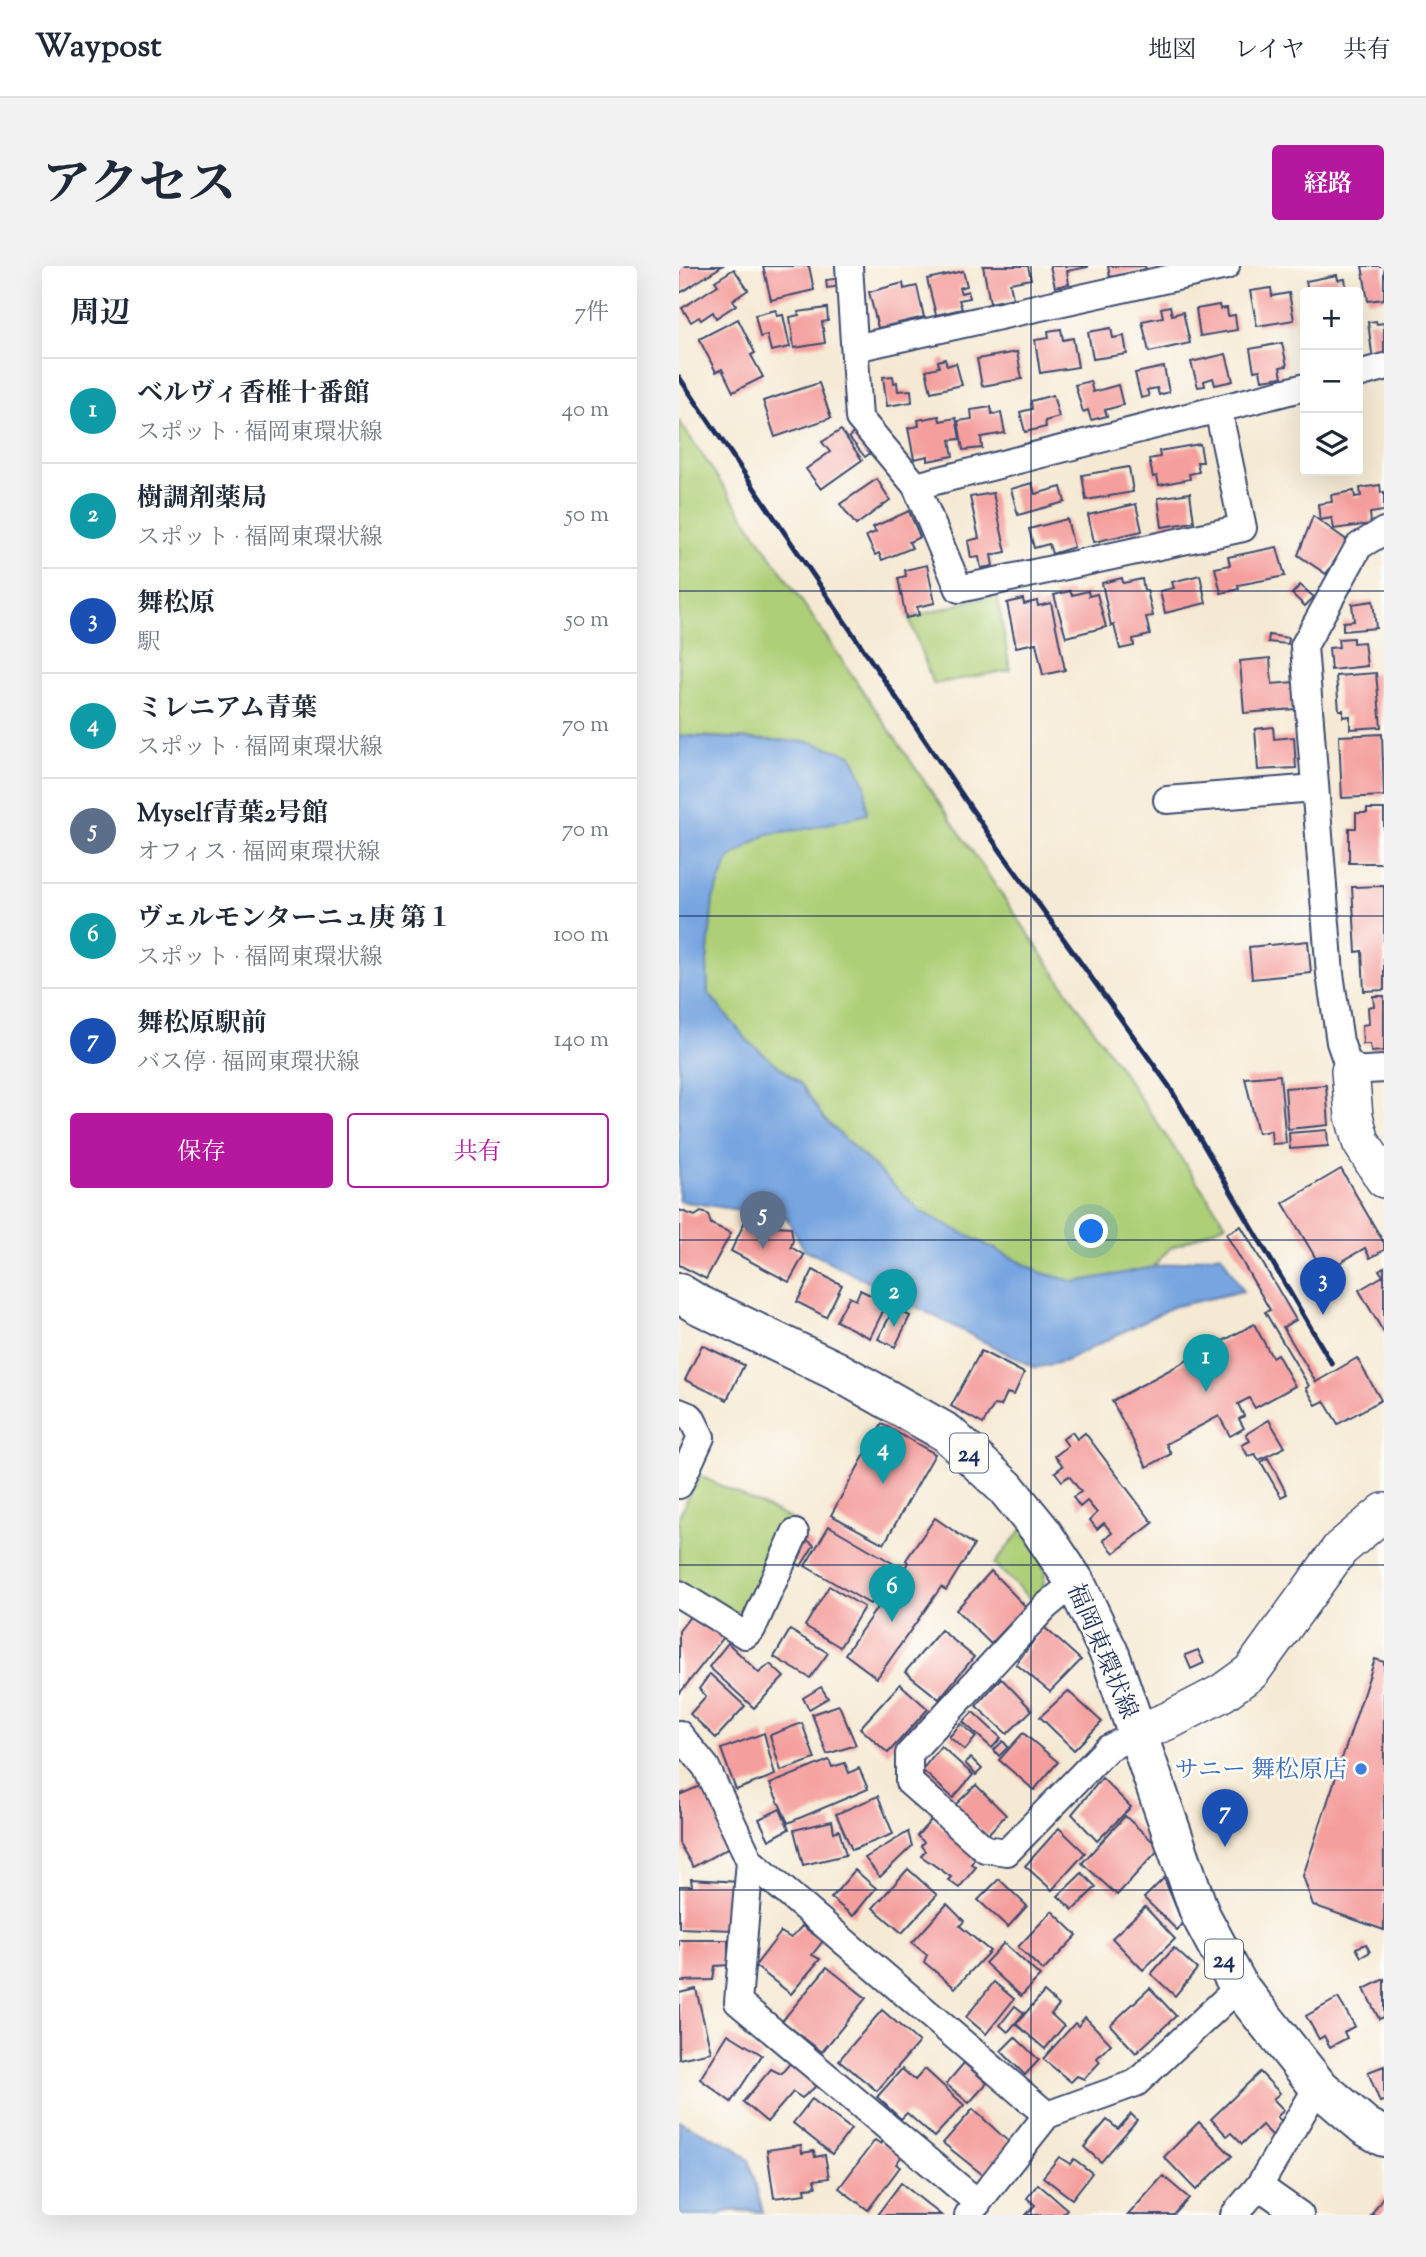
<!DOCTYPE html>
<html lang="ja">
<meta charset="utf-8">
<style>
body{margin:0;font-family:"Sorts Mill Goudy","Noto Serif JP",serif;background:#f2f2f3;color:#1f2937}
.controls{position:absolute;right:21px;top:21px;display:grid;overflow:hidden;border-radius:7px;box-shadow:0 7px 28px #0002}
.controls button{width:63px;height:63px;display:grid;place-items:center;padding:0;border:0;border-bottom:2px solid #e0e1e3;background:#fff;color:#1f2937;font:35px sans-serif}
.you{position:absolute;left:413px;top:966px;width:24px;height:24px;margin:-18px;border:5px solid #fff;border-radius:50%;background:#1a73e8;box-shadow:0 0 0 10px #1a73e833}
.badge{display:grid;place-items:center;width:46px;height:46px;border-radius:50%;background:#b5179e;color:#fff;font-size:23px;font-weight:700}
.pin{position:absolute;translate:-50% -58px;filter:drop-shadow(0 2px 4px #0008)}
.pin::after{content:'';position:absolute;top:37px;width:24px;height:21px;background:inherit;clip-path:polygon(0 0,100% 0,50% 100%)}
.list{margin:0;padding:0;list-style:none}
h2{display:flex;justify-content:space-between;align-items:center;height:91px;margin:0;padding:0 28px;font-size:30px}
h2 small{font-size:23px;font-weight:400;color:#747a83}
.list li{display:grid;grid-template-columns:46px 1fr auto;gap:21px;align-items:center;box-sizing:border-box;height:105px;padding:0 28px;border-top:2px solid #e0e1e3}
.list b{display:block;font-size:26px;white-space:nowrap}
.list p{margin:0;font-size:23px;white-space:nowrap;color:#747a83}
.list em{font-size:23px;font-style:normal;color:#747a83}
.actions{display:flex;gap:14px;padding:21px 28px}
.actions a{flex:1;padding:16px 0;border:2px solid #b5179e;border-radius:7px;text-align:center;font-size:24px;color:#b5179e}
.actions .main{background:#b5179e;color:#fff}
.icon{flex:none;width:38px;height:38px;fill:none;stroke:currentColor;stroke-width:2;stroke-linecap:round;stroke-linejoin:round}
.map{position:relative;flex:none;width:705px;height:1949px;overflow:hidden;border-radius:7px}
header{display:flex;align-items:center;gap:42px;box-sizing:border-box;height:98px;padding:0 35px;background:#fff;border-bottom:2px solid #e0e1e3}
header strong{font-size:33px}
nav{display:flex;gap:38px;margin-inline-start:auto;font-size:24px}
.intro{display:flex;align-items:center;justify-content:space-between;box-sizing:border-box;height:168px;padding:0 42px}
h1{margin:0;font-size:49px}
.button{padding:18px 32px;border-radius:7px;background:#b5179e;color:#fff;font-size:24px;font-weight:700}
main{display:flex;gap:42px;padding:0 42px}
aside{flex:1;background:#fff;border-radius:7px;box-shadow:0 7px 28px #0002}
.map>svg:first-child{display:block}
</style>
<header>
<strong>Waypost</strong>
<nav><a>地図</a><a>レイヤ</a><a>共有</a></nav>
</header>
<div class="intro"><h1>アクセス</h1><a class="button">経路</a></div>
<main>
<aside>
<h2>周辺<small>7件</small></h2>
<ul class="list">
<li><span class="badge" style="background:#0f9aa8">1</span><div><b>ベルヴィ香椎十番館</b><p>スポット · 福岡東環状線</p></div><em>40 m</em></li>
<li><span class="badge" style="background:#0f9aa8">2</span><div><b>樹調剤薬局</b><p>スポット · 福岡東環状線</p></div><em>50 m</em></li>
<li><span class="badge" style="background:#1a4fb4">3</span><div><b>舞松原</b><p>駅</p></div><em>50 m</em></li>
<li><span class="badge" style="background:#0f9aa8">4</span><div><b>ミレニアム青葉</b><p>スポット · 福岡東環状線</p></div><em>70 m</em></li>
<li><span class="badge" style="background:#5c6f8a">5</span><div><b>Myself青葉2号館</b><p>オフィス · 福岡東環状線</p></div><em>70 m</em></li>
<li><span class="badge" style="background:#0f9aa8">6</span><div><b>ヴェルモンターニュ庚 第１</b><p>スポット · 福岡東環状線</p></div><em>100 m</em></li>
<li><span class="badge" style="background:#1a4fb4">7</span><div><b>舞松原駅前</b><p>バス停 · 福岡東環状線</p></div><em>140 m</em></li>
</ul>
<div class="actions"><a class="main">保存</a><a>共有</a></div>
</aside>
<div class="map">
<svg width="705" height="1949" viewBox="0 0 705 1949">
<rect width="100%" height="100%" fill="#fdfcf7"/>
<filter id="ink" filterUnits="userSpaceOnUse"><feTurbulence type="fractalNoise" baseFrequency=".0143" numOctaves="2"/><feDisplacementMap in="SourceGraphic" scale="14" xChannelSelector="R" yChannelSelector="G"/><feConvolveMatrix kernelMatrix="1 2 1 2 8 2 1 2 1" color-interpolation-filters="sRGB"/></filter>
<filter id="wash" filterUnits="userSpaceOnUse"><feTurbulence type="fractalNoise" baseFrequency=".00686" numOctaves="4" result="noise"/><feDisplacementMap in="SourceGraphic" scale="28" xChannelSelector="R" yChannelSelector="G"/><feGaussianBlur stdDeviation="1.57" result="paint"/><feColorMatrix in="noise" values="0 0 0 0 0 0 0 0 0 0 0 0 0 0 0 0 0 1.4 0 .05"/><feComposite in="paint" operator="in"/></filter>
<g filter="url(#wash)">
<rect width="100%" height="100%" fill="#f5e9d3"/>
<g fill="#aecf77" stroke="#647f6a" stroke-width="2">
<path d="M0,155L547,958L491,982L473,1002L397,1016L363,1007L244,947L146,854L122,818L70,776L29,727L28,696L34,633L50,593L88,568L132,562L131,476L0,469Z"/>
<path d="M318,328L331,404L254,418L230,352Z"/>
<path d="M19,1209L118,1256L65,1361L0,1318V1250Z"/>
<path d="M344,1262C363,1296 374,1300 358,1339L315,1298Z"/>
</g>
<g fill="#77a5e0" stroke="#496a9f" stroke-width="2">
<path d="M0,470L132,476L173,489L186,518L188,548L132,562L88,568L50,593L34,633L28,696L29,727L70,776L122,818L146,854L244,947L363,1007L397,1016L542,988L564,1025L493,1041L387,1095L356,1102L125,983L107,951L0,935Z"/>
<path d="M0,1855L54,1880L70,1894L84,1946C69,1946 54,1941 40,1949H0Z"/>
</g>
<g id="blocks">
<g fill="#f49f9d">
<path d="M0,0H43L1,27Z"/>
<path d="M84,0H130L135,24L92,34Z"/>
<path d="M304,0H349L352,13L331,17L334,32L311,37Z"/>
<path d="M371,0H409V1L388,5L390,18L376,21Z"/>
<path d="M429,0H466L467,3L431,11Z"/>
<path d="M683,0H705V33L689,35Z"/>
<path d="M55,3L69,24L54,34L57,39L37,52L34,46L22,54L20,51L12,56L3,42L39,19L36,15Z"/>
<path d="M284,5L288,20L280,22L282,27L289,25L291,32L280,34L283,43L257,49L248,13Z"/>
<path d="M658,9L659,14L666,13L668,26H629L627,15Z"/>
<path d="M163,12L164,20L148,22L147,14Z"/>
<path d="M224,17L225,23L238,20L245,51L199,62L190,26Z"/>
<path d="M592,22L593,30L610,27L615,54L578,60L571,25Z"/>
<path d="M540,39L541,43L548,42L549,50L556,49L558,64L521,70L517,43Z"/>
<path d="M491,40L493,49L504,46L511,77L470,86L463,55L484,51L482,42Z"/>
<path d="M148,42L149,55L143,56L146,77L115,82L111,51L120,49L119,46Z"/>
<path d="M97,44L98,50L104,49L111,81L92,85L88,69L81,71L76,49Z"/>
<path d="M59,53L76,87L72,89L84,111L54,126L43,103L37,106L20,73Z"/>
<path d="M697,55L698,58L705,57V94L694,95L689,56Z"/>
<path d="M432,62L434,72L445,70L448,88L414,93L409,66Z"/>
<path d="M382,63L384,74L394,72L399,101L361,107L356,74L370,72L369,65Z"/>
<path d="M603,77L608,100L601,101L603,111L583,114L581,104L575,105L571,83Z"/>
<path d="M338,86L343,113L303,120L298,93Z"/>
<path d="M547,88L554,115L536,119L534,112L525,115L526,120L519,121L512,96Z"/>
<path d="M266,93L268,100L277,97L283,119L252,126L247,104L260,101L259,95Z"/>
<path d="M485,101L490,126L480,129L478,122L468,124L470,130L462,132L456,107Z"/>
<path d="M214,110L215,117L218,116L219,125L232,124L233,136L208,140L204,111Z"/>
<path d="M411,115L414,126L439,119L444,139L426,144L428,150L412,154L409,144L404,146L396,119Z"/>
<path d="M140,117L152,152L96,171L84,135Z"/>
<path d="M374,129L380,151L366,155L367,161L346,166L341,146L353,143L352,135Z"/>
<path d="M312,141L313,148L322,147L326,167L302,171L303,182L284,184L279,155L293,153L292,144Z"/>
<path d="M260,150L261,155L277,152L281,173L271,174L274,190L249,195V190L235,193L229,162L240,160L239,154Z"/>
<path d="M180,162L197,183L186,191L170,171Z"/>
<path d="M162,164L183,194L142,223L127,203L151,186L143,176Z"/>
<path d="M521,178L524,196H518L520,206L510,208L511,213L480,219L478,210L474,211L470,193L481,191L480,185Z"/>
<path d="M450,201L454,226L407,234L403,209Z"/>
<path d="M198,213L211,234L177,259L161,238Z"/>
<path d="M353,217L356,228L382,221L386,236L339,249L332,223Z"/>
<path d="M701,219L702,227L705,226V245L691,247L692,258L655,263L653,252L641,254L639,238L653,236L652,229L675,225L676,231L682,230L681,222Z"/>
<path d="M314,227L327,286L312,289L314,300L302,302L300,291L292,292L289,275L300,272L291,231Z"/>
<path d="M511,227L515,256L483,261L479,232Z"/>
<path d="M457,238L463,265L415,276L409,249Z"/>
<path d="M230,245L241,271L230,276L233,282L203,294L200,287L196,289L187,270L197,266L194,261Z"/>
<path d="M634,250L669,275L647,308L619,289Z"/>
<path d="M388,253L395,281L373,288L370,278L355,282L350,263Z"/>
<path d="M598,281L606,310L559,319L560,323L542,327L536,302L551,299L549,291Z"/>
<path d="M248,299L256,337L238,341L240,349L227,352L219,312L227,310L226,304Z"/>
<path d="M521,309L527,337L486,347L481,325L495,322L493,316Z"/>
<path d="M443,312L444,317L463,313L465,324H468L474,350L467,351L471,369L454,373L455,380L441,383L435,359L432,360L423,317Z"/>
<path d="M621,319L635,331L626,340L613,328Z"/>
<path d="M391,325L393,329L409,325L410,330L418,328L427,361L387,371L375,329Z"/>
<path d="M344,333L345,338L358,335L359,340L372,337L386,404L364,409L357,377L337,381L328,337Z"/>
<path d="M694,335L697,362L664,365V356L675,355L673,338Z"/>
<path d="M590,369L610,372L609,378L589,376Z"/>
<path d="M674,372V377L685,376L688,400L652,404L650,382L660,381L659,373Z"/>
<path d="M591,392L593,418L615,416L617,443L565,447L561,395Z"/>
<path d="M697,407L702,461L671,463V450L664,451V444H660L657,410Z"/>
<path d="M594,461L595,473L615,471L617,502L579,504L576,463Z"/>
<path d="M703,468L705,530L663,532L660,470Z"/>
<path d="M688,543H705V597H670V562H677V547H688Z"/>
<path d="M705,620V724L685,725L683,685L677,686L673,621Z"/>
<path d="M629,675L632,707L573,713L570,681Z"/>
<path d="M694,730H705V785L692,786L691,778H684L683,759L690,758L689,741L695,740Z"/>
<path d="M601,809L607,877L593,878L592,865L579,867L566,812Z"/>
<path d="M647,819L650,859L609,863L606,822Z"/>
<path d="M648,864L649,880L611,883L610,867Z"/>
<path d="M662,903L705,977V984L691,992L686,982L645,1006L604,937Z"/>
<path d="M0,944L16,950L22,946L29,948L32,958L52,967L27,1013L0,999Z"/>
<path d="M67,953L96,960L112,961L114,974L112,981L125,989L110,1016L52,985Z"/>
<path d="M562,960L617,1054L604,1061L637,1116L678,1092L702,1134L659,1158L645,1135L637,1139L627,1122L630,1120L586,1046L591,1044L547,968Z"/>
<path d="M705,1001V1067L680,1024L704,1010L700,1004Z"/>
<path d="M134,1004L163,1019L147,1051L118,1036Z"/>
<path d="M181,1024L208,1037L191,1072L157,1055L170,1031L177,1034Z"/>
<path d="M215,1042L231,1050L216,1081L199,1073Z"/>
<path d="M575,1058L593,1091L598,1088L616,1120L576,1142L570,1132L559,1138L565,1150L560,1153L565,1162L551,1170L540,1150L487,1178L492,1188L468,1201L433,1135Z"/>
<path d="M23,1079L65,1099L48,1134L6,1114Z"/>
<path d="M302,1085L345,1107L335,1129L328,1127L322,1140L315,1139L304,1158L272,1140Z"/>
<path d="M590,1154L606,1181L580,1194L576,1188L569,1190L563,1179L571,1175L567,1168Z"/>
<path d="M203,1158L256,1188L205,1278L152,1249Z"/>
<path d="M393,1166L398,1173L406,1167L474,1257L435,1287L424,1274L433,1267L425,1257L418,1263L411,1254L418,1247L408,1235L401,1241L394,1231L402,1226L390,1210L383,1215L376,1206L384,1200L376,1190L389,1180L384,1173Z"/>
<path d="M589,1192L608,1228L602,1231L582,1196Z"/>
<path d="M256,1252L295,1279L267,1324L262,1321L198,1412L166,1388L229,1297L227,1294Z"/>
<path d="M150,1260L215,1298L191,1338L126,1300Z"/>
<path d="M122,1270L135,1279L122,1300L109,1292Z"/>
<path d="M312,1305L347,1341L312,1378L277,1344Z"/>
<path d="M150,1320L185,1341L161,1381L126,1360Z"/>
<path d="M13,1348L45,1371L0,1428V1365Z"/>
<path d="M365,1361L402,1394L371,1426L337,1398Z"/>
<path d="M111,1364L149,1387L131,1412L95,1391Z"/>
<path d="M262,1364L295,1391L260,1433L226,1406Z"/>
<path d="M49,1377L80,1407L91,1398L105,1411L75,1442L30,1401Z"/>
<path d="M519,1384L525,1397L512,1403L506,1389Z"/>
<path d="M696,1393L705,1396V1664L634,1639L624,1610Z"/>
<path d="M31,1408L66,1440L37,1472L11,1448L27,1430L20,1423Z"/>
<path d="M322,1412L353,1444L328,1468L297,1440Z"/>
<path d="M221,1418L249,1443L209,1487L181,1462Z"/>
<path d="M142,1421L149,1432L130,1443L124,1432Z"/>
<path d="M389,1425L423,1456L395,1484L361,1451Z"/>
<path d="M160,1439L177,1479L148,1488L133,1448Z"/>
<path d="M294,1446L322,1472L313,1482L284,1456Z"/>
<path d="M123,1457L136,1493L102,1505L91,1469Z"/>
<path d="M282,1458L297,1471L286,1484L270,1471Z"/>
<path d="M85,1467L96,1509L57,1524L42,1483Z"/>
<path d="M344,1467L379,1496L355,1524L320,1494Z"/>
<path d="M324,1475L329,1481L320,1490L315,1484Z"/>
<path d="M262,1480L294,1509L274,1532L243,1504Z"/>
<path d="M292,1492L303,1503L297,1509L286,1497Z"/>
<path d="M150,1494L153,1501L166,1497L170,1507L180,1502L189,1523L109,1557L91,1518Z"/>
<path d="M423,1512L452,1541L418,1575L393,1548Z"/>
<path d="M297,1519L327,1549L308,1569L275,1540Z"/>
<path d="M21,1520L55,1579L14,1601L0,1577V1529Z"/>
<path d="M199,1530L214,1568L173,1584L157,1548Z"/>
<path d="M101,1543L110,1563L90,1574L80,1553Z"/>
<path d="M446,1550L481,1582L438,1629L403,1597Z"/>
<path d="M253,1553L297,1591L292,1598L297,1601L280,1622L269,1614L272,1611L242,1590L246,1585L242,1580L245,1576L238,1570Z"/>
<path d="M153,1555L155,1566L160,1564L167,1589L124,1599L115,1564Z"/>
<path d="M380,1562L406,1587L373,1624L346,1600Z"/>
<path d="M229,1566L233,1580L201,1611L186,1592Z"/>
<path d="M229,1603L258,1629L223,1667L194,1642Z"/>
<path d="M176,1604L197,1622L174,1650L152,1632Z"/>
<path d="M403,1607L417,1621L394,1644L379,1630Z"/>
<path d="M485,1612L504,1658L498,1664L465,1632Z"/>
<path d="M12,1613L60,1616L55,1664L0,1662V1620H13Z"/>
<path d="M320,1613L348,1640L329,1661L299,1634Z"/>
<path d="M268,1638L285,1655L281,1660L311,1685L276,1722L245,1696L248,1689L233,1677Z"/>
<path d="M466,1641L496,1673L464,1704L433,1672Z"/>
<path d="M373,1645L398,1669L364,1705L339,1681Z"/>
<path d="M123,1660L144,1675L133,1689L141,1693L112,1728L76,1700L102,1666L112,1672Z"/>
<path d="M0,1674H49V1699L36,1700L34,1714L0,1715Z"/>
<path d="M325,1677L361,1710L342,1730L306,1697Z"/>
<path d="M687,1678L691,1686L682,1691L677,1682Z"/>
<path d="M495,1682L518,1703L496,1730L472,1708Z"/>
<path d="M148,1701L187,1732L143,1786L103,1755Z"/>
<path d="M705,1713V1751L700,1753L685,1723Z"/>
<path d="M315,1716L335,1733L307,1768L287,1751Z"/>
<path d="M471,1722L497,1750L457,1787L431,1759Z"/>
<path d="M17,1723L32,1786L0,1793V1727Z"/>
<path d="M365,1726L380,1739L372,1748L385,1760L366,1783L337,1758Z"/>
<path d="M659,1732L676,1760L665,1766L668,1772L651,1781L645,1770L640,1773L627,1750Z"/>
<path d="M336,1740L345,1747L329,1766L321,1759Z"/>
<path d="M203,1744L240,1776L198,1825L160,1794Z"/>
<path d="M406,1751L432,1778L418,1792L421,1796L405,1813L398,1810L392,1816L364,1793L396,1757L399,1760Z"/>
<path d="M49,1768L83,1789L52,1836L21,1813Z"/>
<path d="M336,1771L360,1794L346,1809L322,1785Z"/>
<path d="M112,1796L141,1817L123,1832L114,1826L88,1856L64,1836L92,1803L102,1808Z"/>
<path d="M285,1797L308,1817L290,1837L267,1818Z"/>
<path d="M705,1800V1835L701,1836L689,1806Z"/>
<path d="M223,1803L236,1814L246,1803L285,1839L255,1871L228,1847L222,1853L198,1831Z"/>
<path d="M581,1806L601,1827L594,1833L605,1844L598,1851L607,1859L595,1871L583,1859L563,1878L552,1867L548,1870L532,1853Z"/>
<path d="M133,1833L172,1863L153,1888L114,1857Z"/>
<path d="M294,1843L332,1878L304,1909L264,1877Z"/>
<path d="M452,1848L458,1854L422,1896L405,1881L428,1854L439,1863Z"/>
<path d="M520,1856L553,1890L517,1924L485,1891Z"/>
<path d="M207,1872L226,1886L217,1898L221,1901L189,1944L160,1922L196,1874L202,1878Z"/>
<path d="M122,1879L123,1887L135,1885L136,1891L146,1889L150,1912L135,1914L137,1921L126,1922L127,1928L95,1932L88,1884Z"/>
<path d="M380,1891L391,1898L395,1893L413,1907L393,1933L364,1911Z"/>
<path d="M484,1910L510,1932L495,1949H449Z"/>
<path d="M222,1917L262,1949H198Z"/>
<path d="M359,1918L388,1943L383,1949H347L356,1939L348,1932Z"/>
<path d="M705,1929V1949H692Z"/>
</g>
</g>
</g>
<g filter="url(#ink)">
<use href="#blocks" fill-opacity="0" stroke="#3c4b70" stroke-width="2"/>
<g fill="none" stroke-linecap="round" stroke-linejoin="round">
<defs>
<g id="street">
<path d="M170,0L180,152L237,220L626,121"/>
<path d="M176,82L547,0"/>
<path d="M679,108L705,101"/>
<path d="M237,220L280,323L564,262L539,143"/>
<path d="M705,265L680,280L625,380L651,708L661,776L671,805L705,803"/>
<path d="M488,534L636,522"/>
<path d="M0,1146L12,1151L22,1171L0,1219"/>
<path d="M396,1316L366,1341L230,1488V1516L306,1583L328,1586L428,1483L459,1467"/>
<path d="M0,1328L66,1369L73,1363L116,1267"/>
<path d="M0,1468L27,1501L71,1595L368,1849"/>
<path d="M71,1595L59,1736L299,1937"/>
<path d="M580,1920L621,1949"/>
<path d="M289,1949L368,1849L457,1817L560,1721"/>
<path d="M555,1949L580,1920L639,1820"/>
</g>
<g id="secondary">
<path d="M671,805L675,850L682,876L705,913"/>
<path d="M459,1467L491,1454L543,1427L572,1406L661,1283L705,1246"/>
</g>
<path id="primary" d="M0,1027L18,1038L158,1105L268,1167L327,1222L362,1265L396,1316L431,1389L521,1648L560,1721L639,1820L686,1860L705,1871"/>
</defs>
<use href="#street" stroke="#3c4b70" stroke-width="30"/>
<use href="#secondary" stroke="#3c4b70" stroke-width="40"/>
<use href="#primary" stroke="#3c4b70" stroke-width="42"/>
<use href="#street" stroke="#fff" stroke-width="26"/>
<use href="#secondary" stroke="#fff" stroke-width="37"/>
<use href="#primary" stroke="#fff" stroke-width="38"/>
<path stroke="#1b2f5e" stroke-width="5" d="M0,111L313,573L490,820L653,1098"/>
</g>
</g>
<path fill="none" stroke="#1b2f5e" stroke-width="2" stroke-opacity="0.55" d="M352,0V1949M0,325H705M0,650H705M0,974H705M0,1299H705M0,1624H705"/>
<circle fill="#3f7fe0" stroke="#fdfcf7" stroke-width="2.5" cx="682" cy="1503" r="7"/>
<g text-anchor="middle" stroke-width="5" stroke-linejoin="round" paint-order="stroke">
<g fill="#fdfcf7" stroke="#5f6c8c" stroke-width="2">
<rect x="271" y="1167.5" width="38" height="39" rx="5"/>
<rect x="526" y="1673.5" width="38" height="39" rx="5"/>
</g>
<g font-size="23" font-weight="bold" fill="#1b2f5e">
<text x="290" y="1195">24</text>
<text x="545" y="1701">24</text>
</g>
<g font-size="24" fill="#1b2f5e" stroke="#fdfcf7">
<text transform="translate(424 1385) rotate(67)" y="8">福岡東環状線</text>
</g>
<g font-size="24" fill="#366cbe" stroke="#fdfcf7" text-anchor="end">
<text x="668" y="1511">サニー 舞松原店</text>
</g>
</g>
</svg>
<div class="controls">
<button>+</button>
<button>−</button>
<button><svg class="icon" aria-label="layers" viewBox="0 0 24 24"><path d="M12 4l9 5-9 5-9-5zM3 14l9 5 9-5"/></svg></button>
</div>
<div class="you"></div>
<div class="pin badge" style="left:527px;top:1126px;background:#0f9aa8">1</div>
<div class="pin badge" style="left:215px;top:1061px;background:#0f9aa8">2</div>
<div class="pin badge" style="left:644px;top:1049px;background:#1a4fb4">3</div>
<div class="pin badge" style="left:204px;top:1218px;background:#0f9aa8">4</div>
<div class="pin badge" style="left:84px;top:983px;background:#5c6f8a">5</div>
<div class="pin badge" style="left:213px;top:1356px;background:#0f9aa8">6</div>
<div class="pin badge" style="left:546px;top:1581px;background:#1a4fb4">7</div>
</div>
</main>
